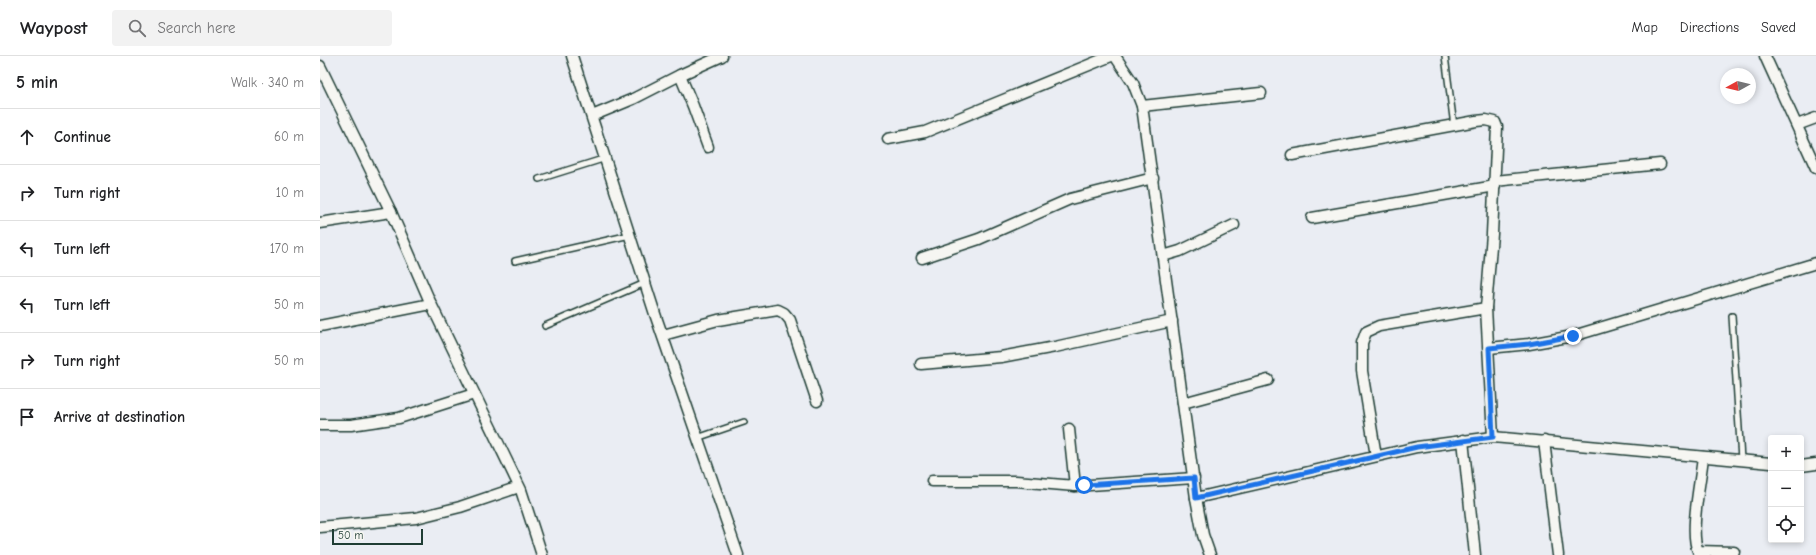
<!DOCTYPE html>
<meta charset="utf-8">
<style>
body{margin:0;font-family:"Comic Neue",sans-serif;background:#f2f2f2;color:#202124}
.controls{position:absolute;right:12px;bottom:12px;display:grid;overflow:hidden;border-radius:4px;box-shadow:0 2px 6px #0003}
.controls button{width:36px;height:36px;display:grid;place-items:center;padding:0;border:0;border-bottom:1px solid #e0e0e0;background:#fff;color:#202124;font:20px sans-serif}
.compass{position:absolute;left:1400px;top:12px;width:36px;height:36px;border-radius:50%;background:#fff;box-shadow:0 2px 6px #0003;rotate:262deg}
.scale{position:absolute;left:12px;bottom:10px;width:91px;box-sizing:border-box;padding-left:4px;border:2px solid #1f3d34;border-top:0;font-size:11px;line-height:14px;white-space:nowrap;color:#1f3d34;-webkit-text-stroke:3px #f6f6f2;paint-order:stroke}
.stop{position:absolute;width:12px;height:12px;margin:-9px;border:3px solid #1a73e8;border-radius:50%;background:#fff}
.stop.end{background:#1a73e8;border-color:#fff;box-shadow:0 1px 4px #0008}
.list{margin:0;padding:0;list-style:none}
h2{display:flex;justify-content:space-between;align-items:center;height:52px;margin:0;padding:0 16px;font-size:17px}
h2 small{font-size:13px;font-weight:400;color:#757577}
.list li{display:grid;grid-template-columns:26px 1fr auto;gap:12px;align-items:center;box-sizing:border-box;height:56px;padding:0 16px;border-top:1px solid #e0e0e0}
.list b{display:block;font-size:15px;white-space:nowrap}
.list em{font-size:13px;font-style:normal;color:#757577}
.icon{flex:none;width:22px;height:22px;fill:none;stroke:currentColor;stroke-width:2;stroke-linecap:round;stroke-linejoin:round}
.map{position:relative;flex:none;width:1496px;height:499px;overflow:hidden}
header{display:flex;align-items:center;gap:24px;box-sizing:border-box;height:56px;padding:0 20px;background:#fff;border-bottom:1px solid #e0e0e0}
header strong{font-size:19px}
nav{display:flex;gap:22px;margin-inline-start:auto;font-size:14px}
.search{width:280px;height:36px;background:#f2f2f2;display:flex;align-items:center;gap:10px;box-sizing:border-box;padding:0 14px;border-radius:4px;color:#757577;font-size:15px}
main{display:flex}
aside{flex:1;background:#fff}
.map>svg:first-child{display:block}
</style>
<header>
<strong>Waypost</strong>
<div class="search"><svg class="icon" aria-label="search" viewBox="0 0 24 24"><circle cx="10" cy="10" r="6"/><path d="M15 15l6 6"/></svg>Search here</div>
<nav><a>Map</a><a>Directions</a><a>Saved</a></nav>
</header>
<main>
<aside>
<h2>5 min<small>Walk · 340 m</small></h2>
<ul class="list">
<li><svg class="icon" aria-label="ahead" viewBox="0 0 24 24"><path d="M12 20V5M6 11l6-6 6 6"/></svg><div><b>Continue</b></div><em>60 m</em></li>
<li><svg class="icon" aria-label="right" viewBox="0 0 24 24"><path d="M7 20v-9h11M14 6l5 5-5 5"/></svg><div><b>Turn right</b></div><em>10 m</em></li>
<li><svg class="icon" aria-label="left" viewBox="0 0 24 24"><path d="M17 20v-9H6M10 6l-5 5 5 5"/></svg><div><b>Turn left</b></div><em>170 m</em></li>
<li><svg class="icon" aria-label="left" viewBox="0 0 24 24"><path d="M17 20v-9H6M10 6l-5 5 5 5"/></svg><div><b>Turn left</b></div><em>50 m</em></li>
<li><svg class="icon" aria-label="right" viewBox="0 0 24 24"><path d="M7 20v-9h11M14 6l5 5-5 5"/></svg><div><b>Turn right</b></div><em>50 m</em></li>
<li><svg class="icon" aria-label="arrive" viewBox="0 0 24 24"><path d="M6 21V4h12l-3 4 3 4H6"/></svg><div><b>Arrive at destination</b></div></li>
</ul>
</aside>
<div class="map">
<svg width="1496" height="499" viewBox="0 0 1496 499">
<rect width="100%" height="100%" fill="#eaedf3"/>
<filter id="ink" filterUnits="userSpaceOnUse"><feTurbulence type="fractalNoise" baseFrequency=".025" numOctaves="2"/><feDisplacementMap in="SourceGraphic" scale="8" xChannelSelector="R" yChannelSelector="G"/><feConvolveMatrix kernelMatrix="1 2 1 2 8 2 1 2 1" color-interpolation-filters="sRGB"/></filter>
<g filter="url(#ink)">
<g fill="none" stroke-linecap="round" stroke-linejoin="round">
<defs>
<g id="lane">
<path d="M1125,0L1134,70"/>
<path d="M219,123L286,102"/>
<path d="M195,205L310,179"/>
<path d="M1412,260L1421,404"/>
<path d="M225,270L325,227"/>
<path d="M377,382L424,366"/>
</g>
<g id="street">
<path d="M252,0L335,258L418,499"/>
<path d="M795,0L813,27L822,50L876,442L883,479L890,499"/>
<path d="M1445,0L1496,112"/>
<path d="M0,10L71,156L111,248L201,434L222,499"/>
<path d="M360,19L373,50L388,91"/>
<path d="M822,50L941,37"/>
<path d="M272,60L313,43L360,19L402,0"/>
<path d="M1477,69L1496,62"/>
<path d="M568,83L605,76L791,0"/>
<path d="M972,99L1156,65L1166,64L1175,66L1177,71L1172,178L1166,252L1173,381"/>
<path d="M1175,125L1340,108"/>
<path d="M992,162L1175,130"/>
<path d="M0,167L71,156"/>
<path d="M843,200L860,195L914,169"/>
<path d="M602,202L659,183L750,143L833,122"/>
<path d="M0,270L111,248"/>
<path d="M343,279L398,264L458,254L464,257L470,264L497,345"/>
<path d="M1169,292L1209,288L1253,280L1496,207"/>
<path d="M601,308L681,301L735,291L852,265"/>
<path d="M863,347L948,324"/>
<path d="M0,369H31L79,362L154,338"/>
<path d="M749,373L755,430"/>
<path d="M1143,384L1155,499"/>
<path d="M1224,385L1238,499"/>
<path d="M1056,400L1042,315V287L1046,276L1059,270L1166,252"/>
<path d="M1383,401C1381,423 1369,476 1378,495L1414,496"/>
<path d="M1481,410L1496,408"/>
<path d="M612,425H696L755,430L874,422"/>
<path d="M876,442L1097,391L1173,381L1451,407"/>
<path d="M0,471L96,462L140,451L199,431"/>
</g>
</defs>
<use href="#lane" stroke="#1f3d34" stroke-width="8"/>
<use href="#street" stroke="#1f3d34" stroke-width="13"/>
<use href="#lane" stroke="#f6f6f2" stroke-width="5"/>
<use href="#street" stroke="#f6f6f2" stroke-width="10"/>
</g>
</g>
<g fill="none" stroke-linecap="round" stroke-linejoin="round" filter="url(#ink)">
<path stroke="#1a73e8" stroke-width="5" d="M764,429L874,422L876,442L1097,391L1173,381L1169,292L1209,288L1253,280"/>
</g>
</svg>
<div class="controls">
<button>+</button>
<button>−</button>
<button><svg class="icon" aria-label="locate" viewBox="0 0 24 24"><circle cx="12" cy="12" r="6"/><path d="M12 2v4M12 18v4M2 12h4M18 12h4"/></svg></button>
</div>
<svg class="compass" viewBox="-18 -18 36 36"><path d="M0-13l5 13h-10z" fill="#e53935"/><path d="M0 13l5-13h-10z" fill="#757577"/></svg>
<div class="scale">50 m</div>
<div class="stop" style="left:764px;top:429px"></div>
<div class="stop end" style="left:1253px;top:280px"></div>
</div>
</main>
